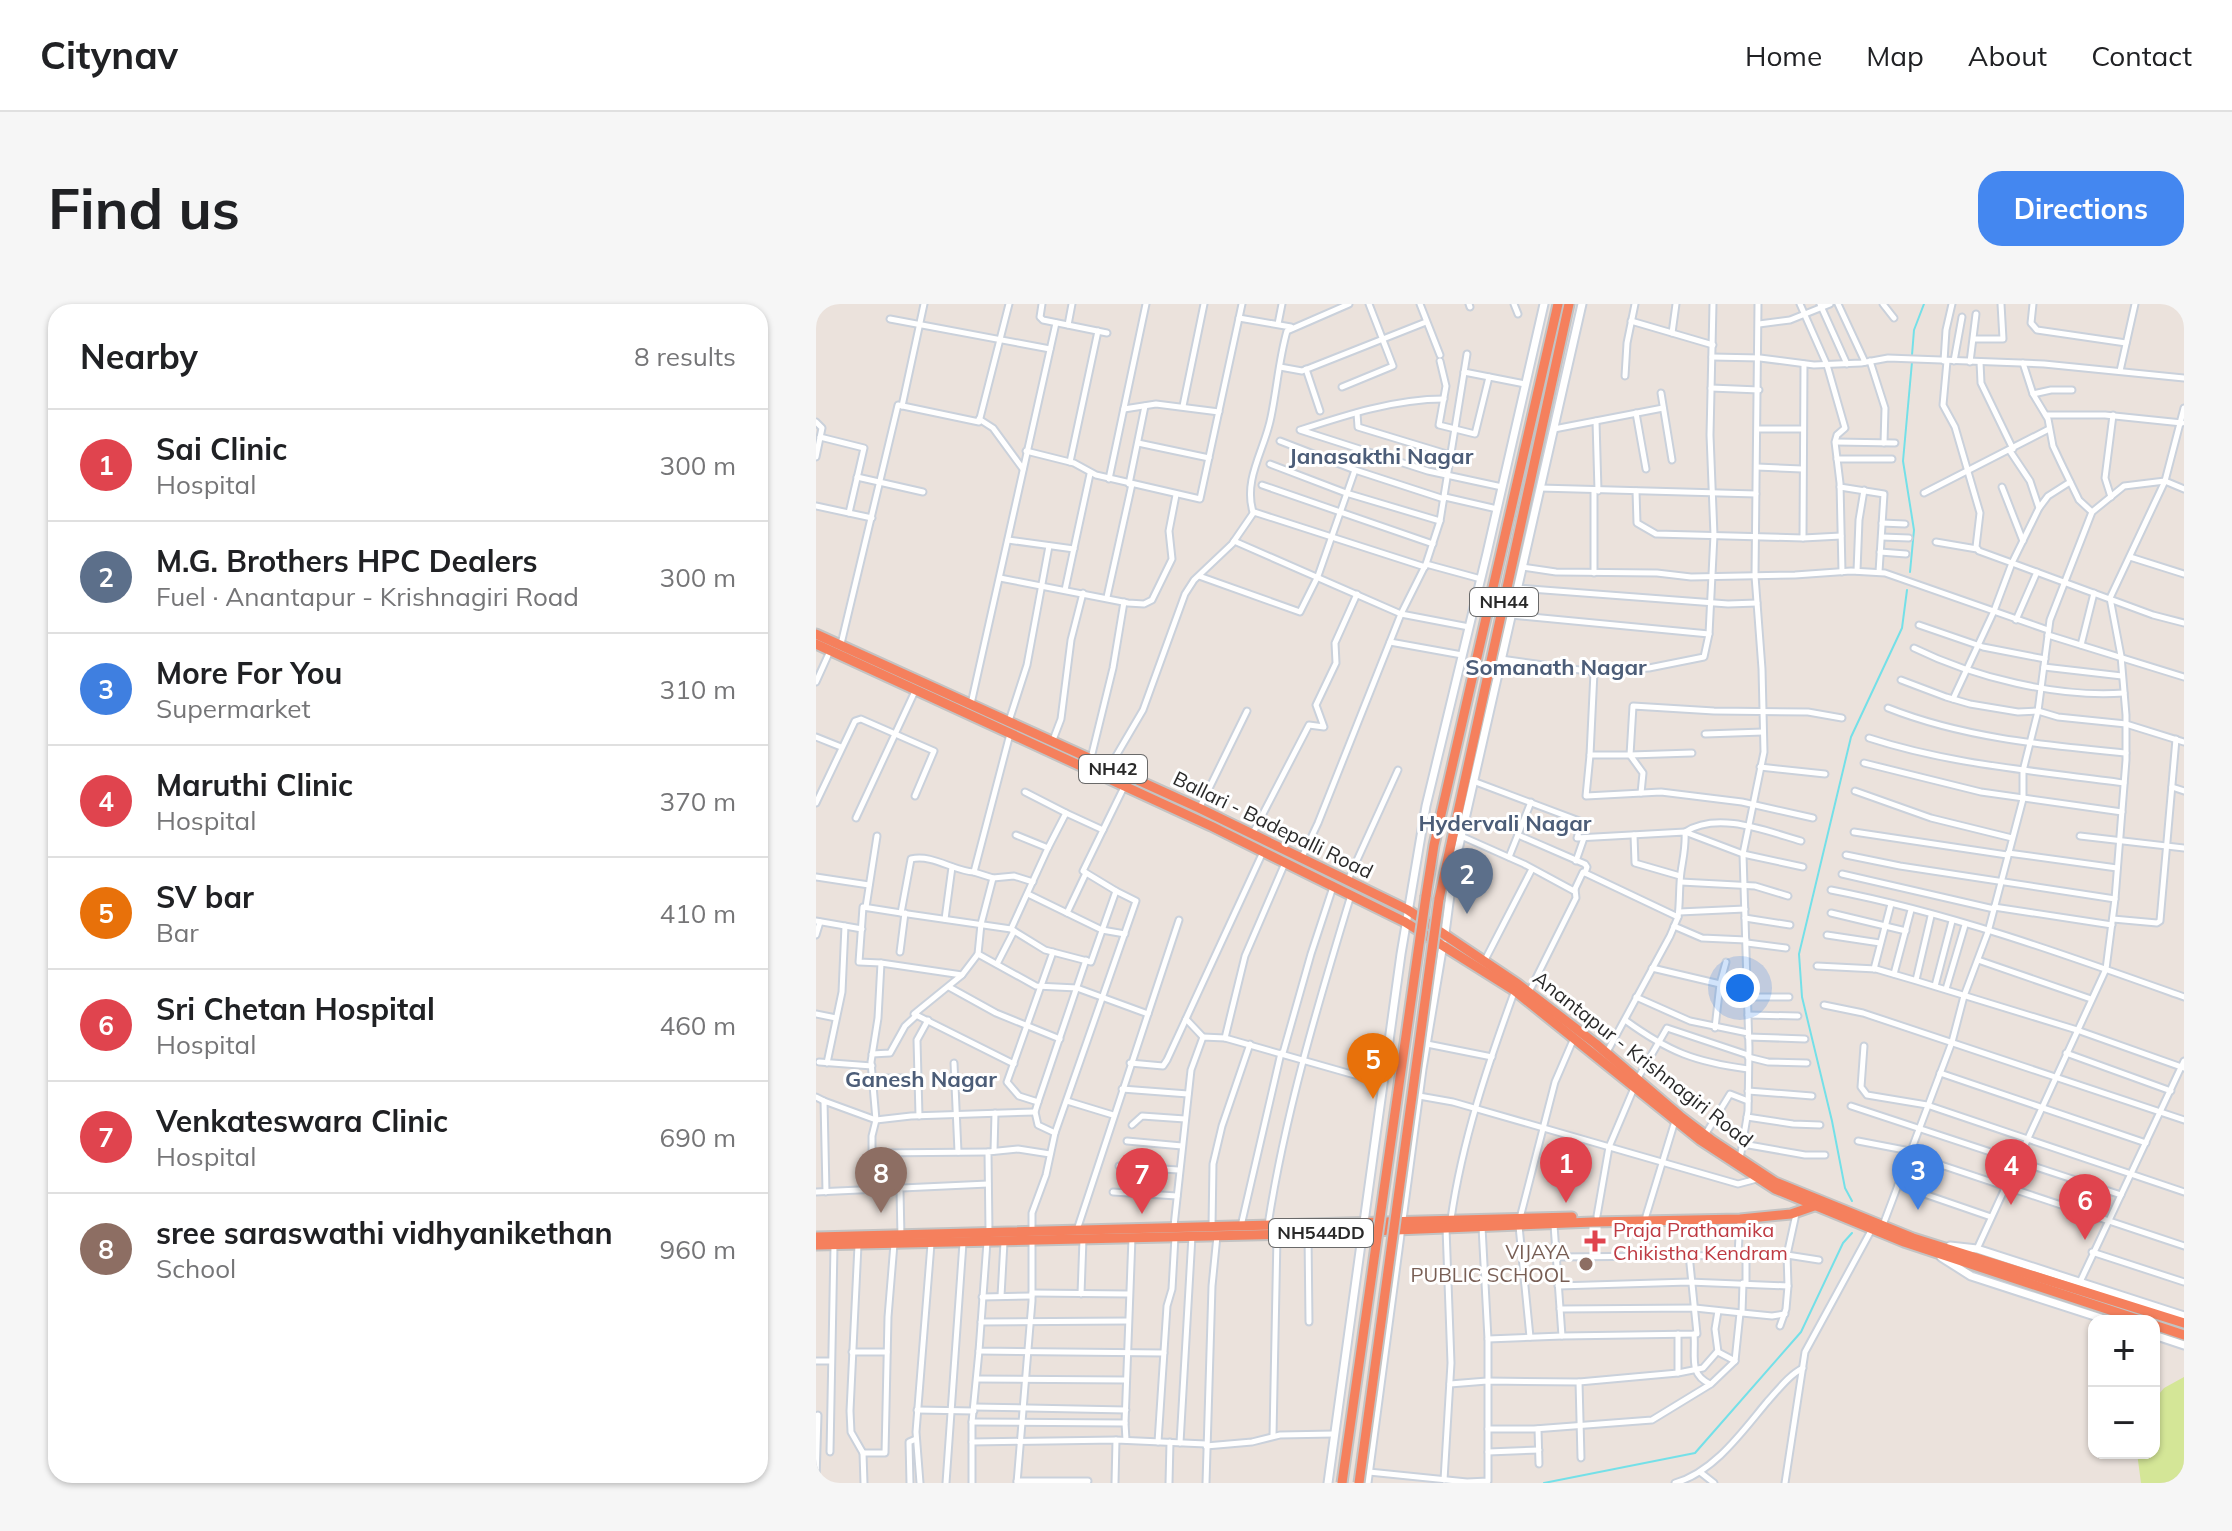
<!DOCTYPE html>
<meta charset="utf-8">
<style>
body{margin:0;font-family:Mulish,sans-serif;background:#f6f6f6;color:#202124}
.controls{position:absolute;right:24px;bottom:24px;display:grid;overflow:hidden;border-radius:16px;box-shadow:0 2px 6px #0004}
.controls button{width:72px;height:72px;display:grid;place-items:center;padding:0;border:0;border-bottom:2px solid #e0e0e0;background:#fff;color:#202124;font:40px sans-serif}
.you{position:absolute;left:924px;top:684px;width:28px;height:28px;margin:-20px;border:6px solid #fff;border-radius:50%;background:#1a73e8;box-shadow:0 0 0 12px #1a73e833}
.badge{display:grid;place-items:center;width:52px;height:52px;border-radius:50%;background:#4487f0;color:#fff;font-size:26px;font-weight:700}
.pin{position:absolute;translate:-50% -66px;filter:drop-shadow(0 2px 4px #0008)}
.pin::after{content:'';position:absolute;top:42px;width:28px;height:24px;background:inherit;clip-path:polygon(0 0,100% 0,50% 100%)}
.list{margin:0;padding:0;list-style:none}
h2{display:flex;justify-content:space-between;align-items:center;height:104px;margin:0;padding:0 32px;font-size:34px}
h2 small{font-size:26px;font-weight:400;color:#757577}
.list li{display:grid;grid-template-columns:52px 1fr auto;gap:24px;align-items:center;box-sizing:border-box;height:112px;padding:0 32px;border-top:2px solid #e0e0e0}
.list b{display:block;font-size:30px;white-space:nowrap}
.list p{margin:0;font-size:26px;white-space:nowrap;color:#757577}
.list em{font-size:26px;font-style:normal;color:#757577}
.map{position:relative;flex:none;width:1368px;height:1179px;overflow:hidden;border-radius:24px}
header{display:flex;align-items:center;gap:48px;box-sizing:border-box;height:112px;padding:0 40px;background:#fff;border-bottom:2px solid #e0e0e0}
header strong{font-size:38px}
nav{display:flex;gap:44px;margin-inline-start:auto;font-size:28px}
.intro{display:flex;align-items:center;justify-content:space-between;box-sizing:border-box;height:192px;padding:0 48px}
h1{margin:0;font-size:56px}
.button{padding:20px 36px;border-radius:24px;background:#4487f0;color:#fff;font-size:28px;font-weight:700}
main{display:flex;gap:48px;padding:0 48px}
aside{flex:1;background:#fff;border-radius:24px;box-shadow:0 2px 6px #0004}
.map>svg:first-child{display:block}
</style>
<header>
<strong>Citynav</strong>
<nav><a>Home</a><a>Map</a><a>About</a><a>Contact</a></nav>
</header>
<div class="intro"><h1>Find us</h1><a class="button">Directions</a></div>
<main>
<aside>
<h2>Nearby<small>8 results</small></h2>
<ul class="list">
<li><span class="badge" style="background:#e0444e">1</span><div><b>Sai Clinic</b><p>Hospital</p></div><em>300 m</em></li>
<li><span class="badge" style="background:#5c6f8a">2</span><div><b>M.G. Brothers HPC Dealers</b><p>Fuel · Anantapur - Krishnagiri Road</p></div><em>300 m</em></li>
<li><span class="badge" style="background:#3f7fe0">3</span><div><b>More For You</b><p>Supermarket</p></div><em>310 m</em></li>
<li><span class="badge" style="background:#e0444e">4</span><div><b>Maruthi Clinic</b><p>Hospital</p></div><em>370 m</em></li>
<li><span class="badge" style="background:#e8710a">5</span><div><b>SV bar</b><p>Bar</p></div><em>410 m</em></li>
<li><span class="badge" style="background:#e0444e">6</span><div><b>Sri Chetan Hospital</b><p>Hospital</p></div><em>460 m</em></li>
<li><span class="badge" style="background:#e0444e">7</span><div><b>Venkateswara Clinic</b><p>Hospital</p></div><em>690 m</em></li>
<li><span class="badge" style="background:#8d6e63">8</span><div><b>sree saraswathi vidhyanikethan</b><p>School</p></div><em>960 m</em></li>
</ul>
</aside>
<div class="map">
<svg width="1368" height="1179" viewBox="0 0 1368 1179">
<rect width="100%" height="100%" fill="#ebe2dc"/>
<path fill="#d4e697" d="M1368,1073V1179H1325L1321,1149H1338V1096L1348,1084Z"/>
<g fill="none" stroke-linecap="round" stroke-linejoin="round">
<g stroke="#74e0e8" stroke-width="2">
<path d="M1096,51L1098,26L1108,0"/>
<path d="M1094,268L1098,226L1087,157L1096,58"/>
<path d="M1036,897L1029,884L1016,817L986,693L983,650L1035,433L1086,324L1091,286"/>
<path d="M728,1179L879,1149L985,1028L1027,939L1036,929"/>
</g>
<defs>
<g id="street">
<path d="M226,0L224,13L227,16L291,29"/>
<path d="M604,0L624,51"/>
<path d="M653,0L654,3"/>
<path d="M698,0L702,10"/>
<path d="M984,0L1011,61L1029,124L1021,131L1019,138L1024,179L1026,268"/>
<path d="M1004,0L1031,60"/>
<path d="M1022,0L1049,58"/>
<path d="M1067,0L1078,14"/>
<path d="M1217,0L1215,19L1221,26L1310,39"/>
<path d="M423,14L475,23"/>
<path d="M74,15L234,45"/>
<path d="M815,17L897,41"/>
<path d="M462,20L466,0"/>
<path d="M943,20L974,16L1014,0"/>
<path d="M252,21L256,0"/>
<path d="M856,29L860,0"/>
<path d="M1158,35H1187L1185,0"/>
<path d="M896,53L944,54L998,61L1045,59L1072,54L1228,60L1368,74"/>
<path d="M624,57L630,82L623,121L659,130L673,73"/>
<path d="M1054,57L1069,104L1068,139"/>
<path d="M1128,57L1130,26L1136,0"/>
<path d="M1131,57L1127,101L1139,123L1164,209L1160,243L1163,247L1196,259L1178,307L1137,395"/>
<path d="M1138,57L1146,13"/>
<path d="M1154,58L1160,10"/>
<path d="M1164,58L1165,79L1197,145"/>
<path d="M1207,59L1217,90L1232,115L1237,142L1245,159L1263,196L1276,208"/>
<path d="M464,63L486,67L610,18"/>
<path d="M490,65L504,107"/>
<path d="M1304,67L1319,0"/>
<path d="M648,68L709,80"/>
<path d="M809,72L811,39L819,0"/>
<path d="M526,83L577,62L553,0"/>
<path d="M895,84L943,86"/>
<path d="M845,89L856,156"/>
<path d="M1217,90L1235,86H1256"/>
<path d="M628,95C579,95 530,111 484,126L612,167L686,183"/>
<path d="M86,102L108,0"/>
<path d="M367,102L388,0"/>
<path d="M308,105L340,100L403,108"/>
<path d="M541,109L542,123L634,151"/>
<path d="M820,109L830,165"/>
<path d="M1230,111H1289L1366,119"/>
<path d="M163,115L177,124L207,165"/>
<path d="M780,117L782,187"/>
<path d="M0,118L6,124L0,153"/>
<path d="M738,125L847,104"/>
<path d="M942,125H987"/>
<path d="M4,133L48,144L33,209"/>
<path d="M1020,138L1079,139"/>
<path d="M322,139L393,154"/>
<path d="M210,147L258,159L280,171L384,195L426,0"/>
<path d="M1194,147L1214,177L1223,204L1232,192L1254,178"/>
<path d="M1021,155H1076"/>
<path d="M254,158L282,27"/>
<path d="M454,160L530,189L624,217"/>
<path d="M941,163L986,165"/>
<path d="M539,166L628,195"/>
<path d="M41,173L107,188"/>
<path d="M293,175L330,0"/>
<path d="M313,180L329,102"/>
<path d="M446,181L617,240"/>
<path d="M1024,183L1068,190L1063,268"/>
<path d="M1186,183L1207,237"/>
<path d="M724,184L940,190"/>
<path d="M778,186V269"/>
<path d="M820,187L821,219L840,230L987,234L988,60"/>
<path d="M1108,189L1233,125"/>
<path d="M629,193L681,205"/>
<path d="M1295,193L1289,174L1297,111"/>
<path d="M0,202L56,214"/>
<path d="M1223,204L1196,259L1337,311L1368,319"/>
<path d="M437,208C427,175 449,145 455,113C461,84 463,55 471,27L533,0"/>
<path d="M1066,219L1089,220"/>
<path d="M1066,233L1093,234"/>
<path d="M987,234L1025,232"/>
<path d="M192,236L258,245"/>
<path d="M418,237L585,310L653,323"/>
<path d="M1120,238L1161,245"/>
<path d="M1064,248L1090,250"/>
<path d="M1314,253L1368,270"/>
<path d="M610,260L665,275"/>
<path d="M706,263L740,268L841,269L875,273L979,271L1035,267L1069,269L1232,326"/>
<path d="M1041,267L1043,216L1048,186"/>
<path d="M383,272L484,308L502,272L539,166L464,137"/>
<path d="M184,274L312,299L328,300L336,296L356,255L353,227L360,191"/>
<path d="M701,284L912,300L941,299"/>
<path d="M249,286L274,170"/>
<path d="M291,293L316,180"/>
<path d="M695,311L893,330L888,353L833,364L778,368"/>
<path d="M1200,316L1221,268"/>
<path d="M1103,321L1167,343L1229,355"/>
<path d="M893,330L898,231L894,131L897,0"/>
<path d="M1232,331L1368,373"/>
<path d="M574,338L646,351"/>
<path d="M25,340L82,101L163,118L193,0"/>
<path d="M1265,341L1278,289"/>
<path d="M1098,344C1157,373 1242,394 1308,389"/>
<path d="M685,355L778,368L774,451H814L817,402L898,407L992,408L1026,414"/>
<path d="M1228,363L1306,372"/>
<path d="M1085,376L1130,393L1154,400L1202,408L1222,407L1242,413L1310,420L1368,438"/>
<path d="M0,378L14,347"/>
<path d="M155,400L240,19"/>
<path d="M1072,404C1148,434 1228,441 1310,449"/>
<path d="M193,417L211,361L233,242"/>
<path d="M194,430L158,568L177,574L165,620L162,650L146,671L98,710L198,760"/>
<path d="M889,430L947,428"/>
<path d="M0,433L25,443"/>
<path d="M1053,434C1136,461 1222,467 1308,479"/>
<path d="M237,436L245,415L255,336L267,289"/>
<path d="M774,451L770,492L845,488L926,498L997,514"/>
<path d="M814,451L876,449"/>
<path d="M814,451L827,469L825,489"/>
<path d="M275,454L297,364L308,298"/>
<path d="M1048,459L1165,488L1306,508"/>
<path d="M944,463L1009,470"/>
<path d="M293,464L327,406L369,290L378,276L416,240L438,208L609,263"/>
<path d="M1356,483L1368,487"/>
<path d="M1039,487L1115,514L1196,534"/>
<path d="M209,488L250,509"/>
<path d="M0,499L39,417L45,415L118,447L99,492"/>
<path d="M384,503L431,407"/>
<path d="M40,514L100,385"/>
<path d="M1038,528L1191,551"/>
<path d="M437,529L493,421L508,423L500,401L520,359L519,339L541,290"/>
<path d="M200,531L232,544L250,509L287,526"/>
<path d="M702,531L769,560L771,563L769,569"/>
<path d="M818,531L819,559L864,572"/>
<path d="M645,532L708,560L758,587L767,568L862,613C864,598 863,583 865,568C867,554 870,543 869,528L761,534L766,518L657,477"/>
<path d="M1264,532L1368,544"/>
<path d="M985,537C950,527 902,507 869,528L927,550L987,563"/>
<path d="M1192,549L1301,564"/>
<path d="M1030,551L1084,562L1299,595"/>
<path d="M486,553L502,519L585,310L610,260L624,217L651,50"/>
<path d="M693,553L715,498"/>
<path d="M760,557L768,534"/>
<path d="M469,559L429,652L409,734L567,779"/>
<path d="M158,568C137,567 117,550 95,555L85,609L195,625L229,646L275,658L300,587L267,567L308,483"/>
<path d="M1026,570L1178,605"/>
<path d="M0,573L53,581"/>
<path d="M177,574L198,572L217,578"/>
<path d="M532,576L582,466"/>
<path d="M865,578L939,582L972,592"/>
<path d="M1015,586C1135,609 1253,652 1368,693"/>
<path d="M212,590L286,626L309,630"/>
<path d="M50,603L61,532"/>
<path d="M1178,603L1296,621"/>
<path d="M863,608L929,605"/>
<path d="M251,609L270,569"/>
<path d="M1015,609L1090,627"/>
<path d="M929,614L974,621"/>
<path d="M129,615L136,563"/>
<path d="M1297,615L1341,619L1344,617L1360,435"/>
<path d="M0,617L46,625"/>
<path d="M858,622L886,634L930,636"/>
<path d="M195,625L232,544"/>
<path d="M0,631L4,618"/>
<path d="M1011,631L1064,639"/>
<path d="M931,639L970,644"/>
<path d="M84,648L89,609"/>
<path d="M162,650L220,682L261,684L332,710L261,926"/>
<path d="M669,656L716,565"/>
<path d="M1162,656L1275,695"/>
<path d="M65,659L43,658L47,603L85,609"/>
<path d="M181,660L198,627"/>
<path d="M1001,662L1060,665L1101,677L1261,726L1368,764"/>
<path d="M836,664L904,680"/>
<path d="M1058,665L1075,600"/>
<path d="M1078,670L1095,606"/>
<path d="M1100,676L1115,612"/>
<path d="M1119,682L1136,617"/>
<path d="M133,683L180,709L244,735"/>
<path d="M1130,685L1149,621"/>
<path d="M712,690L760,594L759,585"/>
<path d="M820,693L874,717L932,729"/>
<path d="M932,693H973"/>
<path d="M1008,701L1047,709L1368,816"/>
<path d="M0,710L20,714"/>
<path d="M332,710L363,616"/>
<path d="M932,711L982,712"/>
<path d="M370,715L387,733"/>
<path d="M809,716C853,748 879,758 932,765"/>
<path d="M899,724L904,680L910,658"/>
<path d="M932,733L989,735"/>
<path d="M611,740L676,753"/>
<path d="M1048,742L1045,783L1051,791L1111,801L1368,888"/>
<path d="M791,748L854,632L862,613"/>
<path d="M467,749L495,650L517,583"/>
<path d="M1250,749L1355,787"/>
<path d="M56,750L74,749L89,722L101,711"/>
<path d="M932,753L952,758L991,759"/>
<path d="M3,758L56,762"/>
<path d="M11,759L26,688L29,622"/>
<path d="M138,759L142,848"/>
<path d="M314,759L347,762L351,756L447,548"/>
<path d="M1124,769L1330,839"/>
<path d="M57,774H102"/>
<path d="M822,774L851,724L932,751"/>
<path d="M306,785L372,790"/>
<path d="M932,787L996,792"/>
<path d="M603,792L637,798L922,880L941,875"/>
<path d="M0,793L8,797"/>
<path d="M251,797L297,811"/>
<path d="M222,798L270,656"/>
<path d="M1035,802L1305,891"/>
<path d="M103,812L101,736L112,716"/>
<path d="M931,813L977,820L1004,821"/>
<path d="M316,821L326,812L369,815"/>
<path d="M239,829L320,597L300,587"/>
<path d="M889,831L914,790L932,797"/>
<path d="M311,837L366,842"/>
<path d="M1042,837L1094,847"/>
<path d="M927,840L989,851H1009"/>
<path d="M178,847L179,809"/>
<path d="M56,849L172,848"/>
<path d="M1092,850L1368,942"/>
<path d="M924,855L932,807L933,744L927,550L948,448L946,365L939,272L942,0"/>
<path d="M303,862L362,866"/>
<path d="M1082,881L1175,913"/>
<path d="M84,886L85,933"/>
<path d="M56,887V832L60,816L55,758L62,714L65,659L146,671"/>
<path d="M0,888L172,880"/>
<path d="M10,888L8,797L60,816L95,812L219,808"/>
<path d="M297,888L361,892"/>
<path d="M781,912L793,843L818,784"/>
<path d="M830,912L859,817"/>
<path d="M704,914L739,778L758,734"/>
<path d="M635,915C646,837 672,760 699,686"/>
<path d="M452,921C469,810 502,700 535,591"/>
<path d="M738,921L746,1032L881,1030L873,950"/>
<path d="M1067,921L1136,738L1148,692L1172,628L1207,495V467L1222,407L1234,316L1276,208L1308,182L1349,177L1368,185"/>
<path d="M358,922L375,766L387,733L409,734"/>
<path d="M396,922L397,860L406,822L434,740"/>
<path d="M425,922L465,749"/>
<path d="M703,922L714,1033"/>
<path d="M216,927V909L230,871L239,829L222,821L219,808L222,798L203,792L191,778L237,648"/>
<path d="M173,928L172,848L202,845L234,850"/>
<path d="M492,930L493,1018"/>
<path d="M171,938L163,1047L348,1049"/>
<path d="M42,941L34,1107L35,1128L47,1149"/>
<path d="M1161,945L1290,665L1299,595L1310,456V411L1305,352L1294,294L1349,177L1368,104"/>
<path d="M1276,948L1368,978"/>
<path d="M922,950L924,916"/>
<path d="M740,953L971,951L980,910"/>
<path d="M1264,978L1368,757"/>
<path d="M930,979V951"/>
<path d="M742,982L873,978L972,982L971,951L1003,956"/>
<path d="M216,989L312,990"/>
<path d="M265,990L267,935"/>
<path d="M185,992L188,938"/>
<path d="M166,993L216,992"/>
<path d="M744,1005L879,1004L926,1009L927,979"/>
<path d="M926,1009L956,1012L969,1010"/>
<path d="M165,1018L312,1017"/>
<path d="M964,1022L970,1005L972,982"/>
<path d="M878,1030C880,1052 872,1070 894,1080"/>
<path d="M672,1035L746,1032"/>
<path d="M36,1048H71"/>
<path d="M0,1057H15"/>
<path d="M919,1057L924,1009"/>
<path d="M862,1069L887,1064L901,1048"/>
<path d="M161,1075L310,1076"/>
<path d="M763,1078L862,1069V1030"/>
<path d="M634,1080L671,1077L763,1078L765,1154"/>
<path d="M158,1103L310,1106"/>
<path d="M101,1106L158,1107"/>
<path d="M156,1118L309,1119L316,933"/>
<path d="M309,1119L310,1136"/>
<path d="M672,1125H718L836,1116L895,1080L919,1057L902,1048L899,1025L902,1007"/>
<path d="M722,1125L723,1160"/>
<path d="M457,1132L461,932"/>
<path d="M156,1138L300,1136L390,1140"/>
<path d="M342,1138L351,1002L356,985L359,933"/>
<path d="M364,1139L376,932"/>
<path d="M390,1142L436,1138L464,1131L518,1130"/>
<path d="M14,1148L18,942"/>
<path d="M672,1148L723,1146"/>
<path d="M553,1168L651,1178L672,1177V1035L666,923"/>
<path d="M884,1168L898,1179"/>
<path d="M0,1175L2,1111"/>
<path d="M628,1176L635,1059L630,924"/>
<path d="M201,1177H272"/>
<path d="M48,1179L47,1149H69L72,1013L78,940"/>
<path d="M94,1179L93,1138L100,1135"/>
<path d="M104,1179L100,1128L115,940"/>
<path d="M130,1179L147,939"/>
<path d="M156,1179V1118L163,1047"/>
<path d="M201,1179L216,997V937"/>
<path d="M299,1179L300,1136"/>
<path d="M353,1179L354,1138"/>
<path d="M390,1179L396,982L401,932"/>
<path d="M859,1179C898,1168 926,1128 951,1098C962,1086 973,1071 987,1064"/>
<path d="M969,1179L989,1048L1056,925"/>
</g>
<g id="secondary">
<path d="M629,629L637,568L766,0"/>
<path d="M1134,942L1161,945L1368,1012"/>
<path d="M1125,953L1155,972L1294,1017"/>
<path d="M1338,1031L1368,1041"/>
<path d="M512,1179L585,650L610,502L671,249L728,0"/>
<path d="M551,1179L606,765L627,640"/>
</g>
<g id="highway">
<path d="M0,330L383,504L592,606L702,680L780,740L864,812L897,837L959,878L1097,934L1368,1019"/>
<path d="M0,340L395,522L589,618L699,687L884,836L959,885L1088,938L1327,1017"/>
<path d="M610,592L618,541L742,0"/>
<path d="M623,595L753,0"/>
<path d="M0,933L756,913"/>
<path d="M0,941L481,930L777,918L924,915L975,910L1001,901"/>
<path d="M1338,1021L1368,1031"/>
</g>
</defs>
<use href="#street" stroke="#cad1db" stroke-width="9"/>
<use href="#secondary" stroke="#cad1db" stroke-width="11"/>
<use href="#highway" stroke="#c3c3c3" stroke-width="13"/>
<use href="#street" stroke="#fff" stroke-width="5"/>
<use href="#secondary" stroke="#fff" stroke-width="7"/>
<use href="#highway" stroke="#f5805d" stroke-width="9"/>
<defs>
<g id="highway-bridge">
<path d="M526,1179L610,592"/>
<path d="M543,1179L623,595"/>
</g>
</defs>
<use href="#highway-bridge" stroke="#c3c3c3" stroke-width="13" stroke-linecap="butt"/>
<use href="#highway-bridge" stroke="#f5805d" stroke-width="9"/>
</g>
<path fill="#e0444e" stroke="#fff" stroke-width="3" d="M775 925h8v8h8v8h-8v8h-8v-8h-8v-8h8z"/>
<circle fill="#8d6e63" stroke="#fff" stroke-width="3" cx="770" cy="960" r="8"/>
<g text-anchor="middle" stroke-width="6" stroke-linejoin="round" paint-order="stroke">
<g fill="#fff" stroke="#696969" stroke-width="2">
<rect x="654" y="284" width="68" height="28" rx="6"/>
<rect x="263" y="451" width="68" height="28" rx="6"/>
<rect x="453" y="915" width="104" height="28" rx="6"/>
</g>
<g font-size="18" font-weight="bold" fill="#292929">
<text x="688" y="304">NH44</text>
<text x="297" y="471">NH42</text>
<text x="505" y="935">NH544DD</text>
</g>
<g font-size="20" fill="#292929" stroke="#fff">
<text transform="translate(457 521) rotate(26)" y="7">Ballari - Badepalli Road</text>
<text transform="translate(827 755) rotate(38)" y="7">Anantapur - Krishnagiri Road</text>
</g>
<g font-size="20" fill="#be3a42" stroke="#fff" text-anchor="start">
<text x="797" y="933">Praja Prathamika<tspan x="797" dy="23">Chikistha Kendram</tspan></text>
</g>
<g font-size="20" fill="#785e54" stroke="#fff" text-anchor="end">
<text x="754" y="955">VIJAYA<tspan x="754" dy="23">PUBLIC SCHOOL</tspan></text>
</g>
<g font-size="22" font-weight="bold" fill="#4c5d78" stroke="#fff">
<text x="565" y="160">Janasakthi Nagar</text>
<text x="740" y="371">Somanath Nagar</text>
<text x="689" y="527">Hydervali Nagar</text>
<text x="105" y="783">Ganesh Nagar</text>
</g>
</g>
</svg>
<div class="controls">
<button>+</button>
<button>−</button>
</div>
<div class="you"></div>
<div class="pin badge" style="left:750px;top:899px;background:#e0444e">1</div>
<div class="pin badge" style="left:651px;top:610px;background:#5c6f8a">2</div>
<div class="pin badge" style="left:1102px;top:906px;background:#3f7fe0">3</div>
<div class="pin badge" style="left:1195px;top:901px;background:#e0444e">4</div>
<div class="pin badge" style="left:557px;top:795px;background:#e8710a">5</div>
<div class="pin badge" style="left:1269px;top:936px;background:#e0444e">6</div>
<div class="pin badge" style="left:326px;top:910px;background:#e0444e">7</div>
<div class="pin badge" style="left:65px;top:909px;background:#8d6e63">8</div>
</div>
</main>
